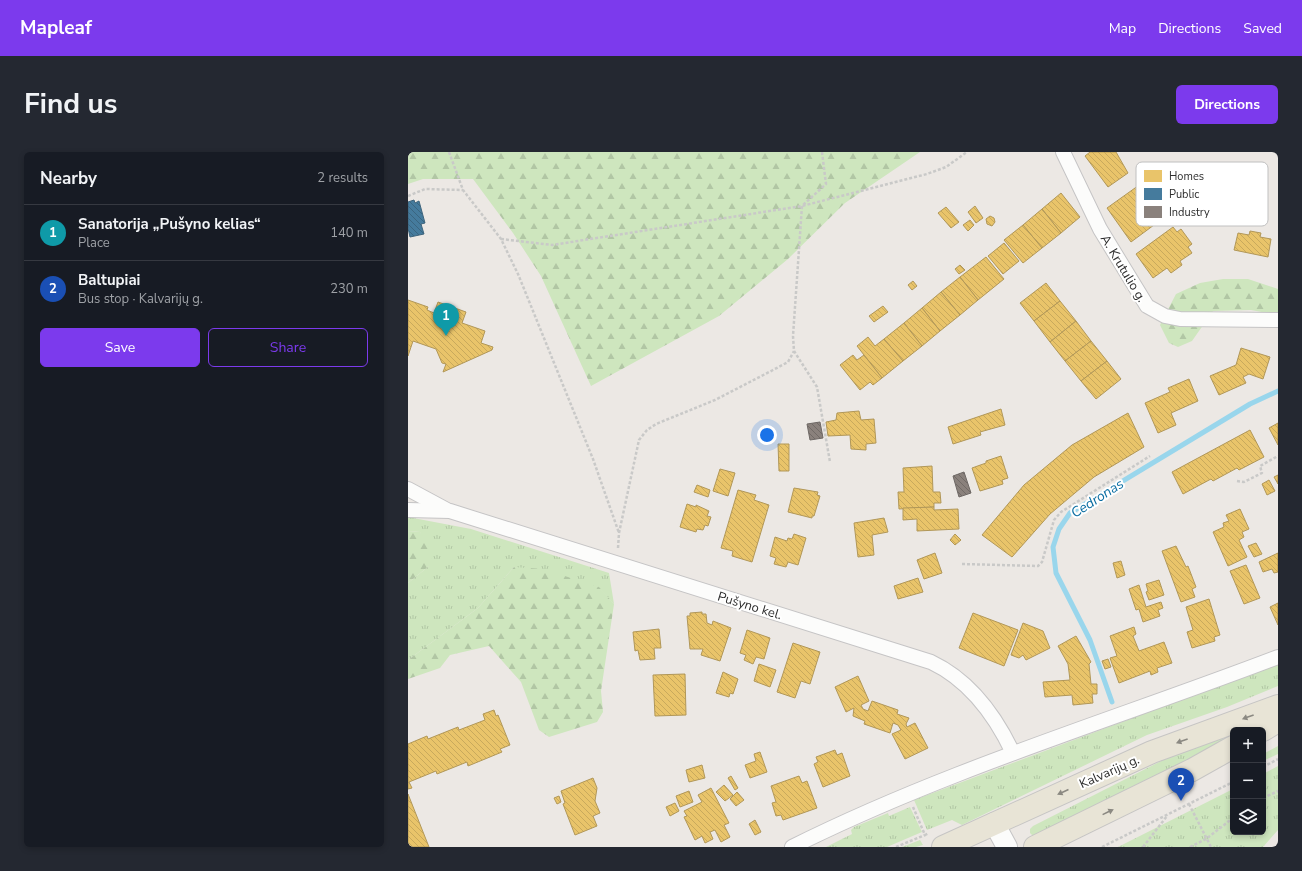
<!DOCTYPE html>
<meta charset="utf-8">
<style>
body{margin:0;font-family:"Nunito Sans",sans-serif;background:#242831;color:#f1f3f6}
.controls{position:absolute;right:12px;bottom:12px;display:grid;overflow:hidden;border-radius:6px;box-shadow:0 2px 6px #0003}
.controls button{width:36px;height:36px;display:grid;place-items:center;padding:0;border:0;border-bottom:1px solid #363941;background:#171b24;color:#f1f3f6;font:20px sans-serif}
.you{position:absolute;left:359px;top:283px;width:14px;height:14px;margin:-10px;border:3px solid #fff;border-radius:50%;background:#1a73e8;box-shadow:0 0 0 6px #1a73e833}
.badge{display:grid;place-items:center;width:26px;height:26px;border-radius:50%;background:#7c3aed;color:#fff;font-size:13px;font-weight:700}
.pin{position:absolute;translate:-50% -33px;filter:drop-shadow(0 1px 2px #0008)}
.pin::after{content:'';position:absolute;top:21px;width:14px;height:12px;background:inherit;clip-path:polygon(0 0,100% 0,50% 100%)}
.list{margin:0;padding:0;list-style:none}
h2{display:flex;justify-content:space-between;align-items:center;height:52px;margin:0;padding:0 16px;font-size:17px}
h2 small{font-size:13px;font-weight:400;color:#9ea1a6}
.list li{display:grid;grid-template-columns:26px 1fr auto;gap:12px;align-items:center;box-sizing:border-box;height:56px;padding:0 16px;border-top:1px solid #363941}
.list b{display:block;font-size:15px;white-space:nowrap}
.list p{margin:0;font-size:13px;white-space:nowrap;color:#9ea1a6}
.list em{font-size:13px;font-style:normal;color:#9ea1a6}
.actions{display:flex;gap:8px;padding:12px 16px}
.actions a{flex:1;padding:9px 0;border:1px solid #7c3aed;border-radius:6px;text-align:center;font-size:14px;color:#7c3aed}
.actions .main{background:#7c3aed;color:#fff}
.icon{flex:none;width:22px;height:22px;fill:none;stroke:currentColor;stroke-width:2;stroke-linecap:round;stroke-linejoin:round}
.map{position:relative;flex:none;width:870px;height:695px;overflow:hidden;border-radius:6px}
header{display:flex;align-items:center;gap:24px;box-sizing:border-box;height:56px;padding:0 20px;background:#7c3aed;color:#fff}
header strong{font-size:19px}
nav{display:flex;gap:22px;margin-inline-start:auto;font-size:14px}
.intro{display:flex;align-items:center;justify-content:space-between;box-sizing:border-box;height:96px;padding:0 24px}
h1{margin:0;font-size:28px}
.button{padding:10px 18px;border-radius:6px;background:#7c3aed;color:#fff;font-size:14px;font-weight:700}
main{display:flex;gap:24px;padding:0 24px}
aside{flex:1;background:#171b24;border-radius:6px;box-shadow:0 2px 6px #0003}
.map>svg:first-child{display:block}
</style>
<header>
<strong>Mapleaf</strong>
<nav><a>Map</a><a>Directions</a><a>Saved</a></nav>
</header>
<div class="intro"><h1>Find us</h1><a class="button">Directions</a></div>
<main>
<aside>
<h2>Nearby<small>2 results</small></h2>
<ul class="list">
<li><span class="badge" style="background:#0f9aa8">1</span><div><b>Sanatorija „Pušyno kelias“</b><p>Place</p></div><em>140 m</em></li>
<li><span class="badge" style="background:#1a4fb4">2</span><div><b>Baltupiai</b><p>Bus stop · Kalvarijų g.</p></div><em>230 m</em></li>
</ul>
<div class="actions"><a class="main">Save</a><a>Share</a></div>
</aside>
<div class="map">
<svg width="870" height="695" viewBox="0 0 870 695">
<defs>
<pattern id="grass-tufts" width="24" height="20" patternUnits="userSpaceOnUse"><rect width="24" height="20" fill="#cee6be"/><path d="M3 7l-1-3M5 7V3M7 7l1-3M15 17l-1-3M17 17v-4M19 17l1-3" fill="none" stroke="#b1c6a4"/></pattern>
<pattern id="forest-firs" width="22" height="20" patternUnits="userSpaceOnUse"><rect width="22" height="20" fill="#cee6be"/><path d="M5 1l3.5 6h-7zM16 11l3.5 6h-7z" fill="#b1c6a4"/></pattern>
<pattern id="homes-back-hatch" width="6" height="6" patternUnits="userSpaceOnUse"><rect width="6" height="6" fill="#e9c46a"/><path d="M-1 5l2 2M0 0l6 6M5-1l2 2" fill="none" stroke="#c8a95c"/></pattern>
<pattern id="public-back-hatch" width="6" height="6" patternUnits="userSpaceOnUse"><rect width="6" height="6" fill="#457b9d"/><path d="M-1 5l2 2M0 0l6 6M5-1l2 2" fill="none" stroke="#3a6580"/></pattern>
<pattern id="industry-back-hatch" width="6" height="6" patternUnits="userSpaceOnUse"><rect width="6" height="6" fill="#8a817c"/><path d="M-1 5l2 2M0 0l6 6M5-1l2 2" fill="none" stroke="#716a66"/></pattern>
</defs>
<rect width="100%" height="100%" fill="#ece8e4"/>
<g fill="url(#grass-tufts)">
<path d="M0,365L63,377L201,421L206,452L190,435L106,415L70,456L0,508V431L21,414L12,380L0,379Z"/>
<path d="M870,513V534L819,555L739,583L554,673L544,668L519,678L506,648L823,529Z"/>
<path d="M825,578V586L625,684L622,681V677L625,674L761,605Z"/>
<path d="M870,594V602L855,609V602Z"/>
<path d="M870,614V678L855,695H710L825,637V680H855V622Z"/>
<path d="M502,655L514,680L479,695H418L444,682L443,678L446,675L480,661L481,664Z"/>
<path d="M512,688L515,693L508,695H494Z"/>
</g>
<g fill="url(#forest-firs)">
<path d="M0,0H512L437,51L380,107L311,164L183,234L133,124L105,81L65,27H15L0,32Z"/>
<path d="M815,127H840L870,137V163L843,158L805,159L784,189L770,195L761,191L752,173L768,142L792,131Z"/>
<path d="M0,379L12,380L25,401L21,414L0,431Z"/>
<path d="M106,415L135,417L191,435L206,452L193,539L195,560L189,570L141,585L131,578L113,530L81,494L42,503L32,516L0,527V508L70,456Z"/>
</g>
<g fill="url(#homes-back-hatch)" stroke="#b19758">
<path d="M682,0H708L720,21L700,35L677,4Z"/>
<path d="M734,31L756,62L744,70L746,73L723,90L699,56Z"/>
<path d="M653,41L672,65L653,81L634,57Z"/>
<path d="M567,54L575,66L568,71L560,60Z"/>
<path d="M538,55L551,70L543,76L530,61Z"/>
<path d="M634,57L653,81L634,96L615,73Z"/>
<path d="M582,64L586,66L587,70L584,74L579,72L578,67Z"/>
<path d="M562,68L566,73L560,79L555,73Z"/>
<path d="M615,73L634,96L615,111L596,88Z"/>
<path d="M765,75L769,80L773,77L784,92L780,95L784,101L772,109L774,113L763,121L759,116L745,126L728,102Z"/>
<path d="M842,79L853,81L852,85L863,87L860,105L826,98L830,81L841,83Z"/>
<path d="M596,91L611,109L595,122L580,104Z"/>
<path d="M578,105L596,127L570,148L552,125Z"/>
<path d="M552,113L557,118L551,122L547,117Z"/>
<path d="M552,125L570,148L552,163L533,140Z"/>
<path d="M505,129L509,134L504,138L500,133Z"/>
<path d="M638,131L652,149L626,169L612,151Z"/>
<path d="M533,140L552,163L532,179L514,156Z"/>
<path d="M0,148L20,155L19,158L26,161L30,150L58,160L54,171L77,179L73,191L85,195L84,198L35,220L38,212L34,211L28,197L5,189L0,204Z"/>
<path d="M652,149L668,169L642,190L626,169Z"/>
<path d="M475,154L480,160L466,170L461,164Z"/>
<path d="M514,156L532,179L514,194L496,171Z"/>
<path d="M668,169L683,189L657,209L642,190Z"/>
<path d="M496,171L514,194L495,209L476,187Z"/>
<path d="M460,185L467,194L476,187L495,209L474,226L449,194Z"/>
<path d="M683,189L699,209L673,229L657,209Z"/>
<path d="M833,196L862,205L855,227L841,222L835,225L838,231L811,243L802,224L828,213Z"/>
<path d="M445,203L449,208L456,203L474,226L465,233L462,230L452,238L432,213Z"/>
<path d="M699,209L713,227L688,247L673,229Z"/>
<path d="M781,227L790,249L763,261L768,273L750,281L737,251L762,240L760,236Z"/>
<path d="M593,257L597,273L572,280L573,283L545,292L540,275Z"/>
<path d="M451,259L453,268L466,267L468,291L458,292V298L443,297L442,283L420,284L418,270L428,268L429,261Z"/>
<path d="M720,261L736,295L686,325L642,362L604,405L574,383L616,333L664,293Z"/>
<path d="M870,271V293L861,276Z"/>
<path d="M842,278L856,305L831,318L829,316L805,329L803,327L775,342L764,320Z"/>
<path d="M370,292H381V319H371Z"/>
<path d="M593,304L600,326L594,328L595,332L572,339L564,316L578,311V309Z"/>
<path d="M524,314L525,340H532L533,351H526V355L491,357L490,340H496L495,316Z"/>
<path d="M312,317L327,321L320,344L305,339Z"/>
<path d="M870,323V332L866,325Z"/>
<path d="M861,328L867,339L859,343L854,332Z"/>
<path d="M289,333L302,338L300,345L286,340Z"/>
<path d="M386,336L410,340L409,343L412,344L406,364H404V366L380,360Z"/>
<path d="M330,338L348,343L346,348L361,353L344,410L324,404L325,399L313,396Z"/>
<path d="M279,352L288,355V353L301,359L299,364L303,365L300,374L297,373L295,378L289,377L288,380L272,375Z"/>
<path d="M526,355V358L550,357L551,377L509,379V367L495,368V356Z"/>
<path d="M832,357L841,377L834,380L836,385L831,388L839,405L820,414L805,380L816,375L815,371L821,369L818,363Z"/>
<path d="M476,366L480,380L464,383L466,403L450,405L446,371Z"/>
<path d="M386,382L398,386L390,413L380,410L378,415L366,412L368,406L362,404L367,385L379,389L380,386L384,387Z"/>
<path d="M547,382L553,388L547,393L542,388Z"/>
<path d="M848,391L854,402L846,405L840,394Z"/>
<path d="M768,394L778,415L780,414L788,435L784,437L787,445L773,450L754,399Z"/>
<path d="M527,401L534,421L516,427L509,408Z"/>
<path d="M870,401V420L866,421L864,417L855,420L851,410Z"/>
<path d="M713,409L717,423L709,426L705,411Z"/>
<path d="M838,413L852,446L836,452L822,419Z"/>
<path d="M510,426L515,440L490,447L486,434Z"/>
<path d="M751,428L756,443L741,448L738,440L740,439L738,432Z"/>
<path d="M731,433L738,455L753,450L755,456L750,458L752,464L735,470L731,457L728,458L721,437Z"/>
<path d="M801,447L812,483L806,485L807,489L784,496L779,480L785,478L778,455Z"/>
<path d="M870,451V473L862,455Z"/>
<path d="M294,460V462H298L299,471L304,473L305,469L323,476L312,509L293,503L295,497H282L279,464H282V461Z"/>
<path d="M565,461L610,478L596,514L551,496Z"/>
<path d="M615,471L635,479L642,496L618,508L615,503L611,506L603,503Z"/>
<path d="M726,475L728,482L725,484L731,499L756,490L764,511L749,516L750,520L743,523L742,519L711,531L702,506L709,504L702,484Z"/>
<path d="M251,477L253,496H246L247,507L232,508L230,498L227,499L225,480Z"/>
<path d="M339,478L362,486L356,507L348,505L345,512L336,508L338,503L332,501Z"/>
<path d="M668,484L683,510L681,512L683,532H689V542H684L685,551L665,553L664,543L637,545L635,530L662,528L660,512L650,494Z"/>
<path d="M385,491L412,500L402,532L393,529L387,546L369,540Z"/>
<path d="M700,507L703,515L697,517L694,509Z"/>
<path d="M351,512L368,518L362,535L346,529Z"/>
<path d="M315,520L330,527L325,542L322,541L321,545L308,541Z"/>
<path d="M277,522L278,563L247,564L245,523Z"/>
<path d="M450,524L461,549L453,553L455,557L460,559L464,549L490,558L489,562L501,566L498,572L499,575L507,571L520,596L497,607L484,582L493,578L490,573L485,571L482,581L456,572L457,569L445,564L446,556L438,560L427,535Z"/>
<path d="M86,558L88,564L90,563L102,593L92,597L94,600L60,614L59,610L29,622L28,619L1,630L4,636L0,637V592L19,584L20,587L50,575L51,578L77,568L75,562Z"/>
<path d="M427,598L429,603L434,601L442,624L415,635L406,612L410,610L408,605Z"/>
<path d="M352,600L359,620L342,626L337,613L348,609L346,602Z"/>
<path d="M294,613L297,626L281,630L278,618Z"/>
<path d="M323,624L330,636L327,638L320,626Z"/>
<path d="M391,624L394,631L399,629L409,656L375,668L373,663L368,664L364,651L368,650L363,634Z"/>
<path d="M185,626L189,636L187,649L192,661L185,664L189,674L167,683L155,652L157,651L153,639Z"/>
<path d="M316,633L325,643L317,649L308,640Z"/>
<path d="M303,636L321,671L316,673L322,685L313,690L307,678L302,680L305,687L297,691L294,684L287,688L276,665L279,664L276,659L294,650L290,643Z"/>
<path d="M281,639L285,650L272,655L268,644Z"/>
<path d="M329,640L336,648L328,654L322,647Z"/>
<path d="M0,642L21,695H0Z"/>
<path d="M151,644L153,650L149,652L146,646Z"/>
<path d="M267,651L271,659L262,664L258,655Z"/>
<path d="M347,668L353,680L347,683L341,672Z"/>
</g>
<path fill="url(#public-back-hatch)" stroke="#3e647c" d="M6,48L7,51L11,49L17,71L13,72L16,82L2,85L0,76V50Z"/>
<g fill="url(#industry-back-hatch)" stroke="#6e6865">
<path d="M412,270L415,286L402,288L399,272Z"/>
<path d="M556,320L563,341L551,345L545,324Z"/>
</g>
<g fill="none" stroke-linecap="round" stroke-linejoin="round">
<path stroke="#99d6ec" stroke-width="5" d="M704,550L682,488L648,421L645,395L651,377L662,361L842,252L870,239"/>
<defs>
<g id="street">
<path d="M655,0L692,77L739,154L757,164L772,167L870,168"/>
<path d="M0,337L39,358"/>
<path d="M0,358L42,359L523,510C561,528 587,563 605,601"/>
<path d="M384,695C540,617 708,567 870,505"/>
</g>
<path id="secondary" d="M586,671L599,695"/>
<g id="primary">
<path d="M855,578L870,569"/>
<path d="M535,695L744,600L870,554"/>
<path d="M627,695L784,618L825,595"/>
</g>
</defs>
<use href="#street" stroke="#c5c4c5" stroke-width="16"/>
<use href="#secondary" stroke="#c5c4c5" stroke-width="22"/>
<use href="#primary" stroke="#c6c5c4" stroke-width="24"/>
<g stroke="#c9c9c8" stroke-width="2.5" stroke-dasharray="3 2" stroke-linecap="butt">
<path d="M41,0L55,38L93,87L110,122L185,307L211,381"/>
<path d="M414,0L418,32L394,54L385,184L386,199L409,235L422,310"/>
<path d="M0,44L17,37L55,38"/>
<path d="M93,87L144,93L394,54L519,22L538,15L559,0"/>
<path d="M829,329L836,330L854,321L852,314L870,304"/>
<path d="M210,396L211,381L231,288L239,278L248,272L307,248L365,218L380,210L386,199"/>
<path d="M554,412L630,414L634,410L646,368L653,360L742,304"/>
<path d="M855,615L870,607"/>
<path d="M855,646L870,639"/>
<path d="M781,652L803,695"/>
<path d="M505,655L517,683L521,681"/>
<path d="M488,695L517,683"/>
<path d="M694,695L825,630"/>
<path d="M735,695L759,664"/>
<path d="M782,695L798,687L825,666"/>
</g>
<use href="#street" stroke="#fcfcfb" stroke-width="14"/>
<use href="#secondary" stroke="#fcfcfb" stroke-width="20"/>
<use href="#primary" stroke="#e8e4d6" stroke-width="22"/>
</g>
<defs><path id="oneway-solid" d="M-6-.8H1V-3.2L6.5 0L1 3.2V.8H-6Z"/></defs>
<g fill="#8b8982">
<use href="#oneway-solid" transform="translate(840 565) rotate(160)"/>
<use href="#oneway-solid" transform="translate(774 589) rotate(160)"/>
<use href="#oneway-solid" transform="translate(655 640) rotate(156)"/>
<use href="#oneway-solid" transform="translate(700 660) rotate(-26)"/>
</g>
<g text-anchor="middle" stroke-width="4" stroke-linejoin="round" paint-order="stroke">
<g font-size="13" fill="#2e2e2e" stroke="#fff">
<text transform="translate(716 116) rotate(59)" y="5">A. Krutulio g.</text>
<text transform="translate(342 453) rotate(17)" y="5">Pušyno kel.</text>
<text transform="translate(701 619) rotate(-24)" y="5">Kalvarijų g.</text>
</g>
<g font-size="14" font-style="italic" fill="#0d6fa3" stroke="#fff">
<text transform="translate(689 346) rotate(-33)" y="5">Cedronas</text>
</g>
</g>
<rect x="728" y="10" width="132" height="64" rx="6" fill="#fff" stroke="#c0c0c0" stroke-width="1"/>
<rect x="736" y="18" width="18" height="12" fill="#e9c46a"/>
<rect x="736" y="36" width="18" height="12" fill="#457b9d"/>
<rect x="736" y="54" width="18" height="12" fill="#8a817c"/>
<g font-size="11" fill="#2e2e2e">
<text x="761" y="28">Homes</text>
<text x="761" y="46">Public</text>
<text x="761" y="64">Industry</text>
</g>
</svg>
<div class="controls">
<button>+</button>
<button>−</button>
<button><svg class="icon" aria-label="layers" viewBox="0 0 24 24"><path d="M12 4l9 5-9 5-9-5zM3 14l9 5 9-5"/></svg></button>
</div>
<div class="you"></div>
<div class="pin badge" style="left:38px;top:184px;background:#0f9aa8">1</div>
<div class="pin badge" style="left:773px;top:649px;background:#1a4fb4">2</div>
</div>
</main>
